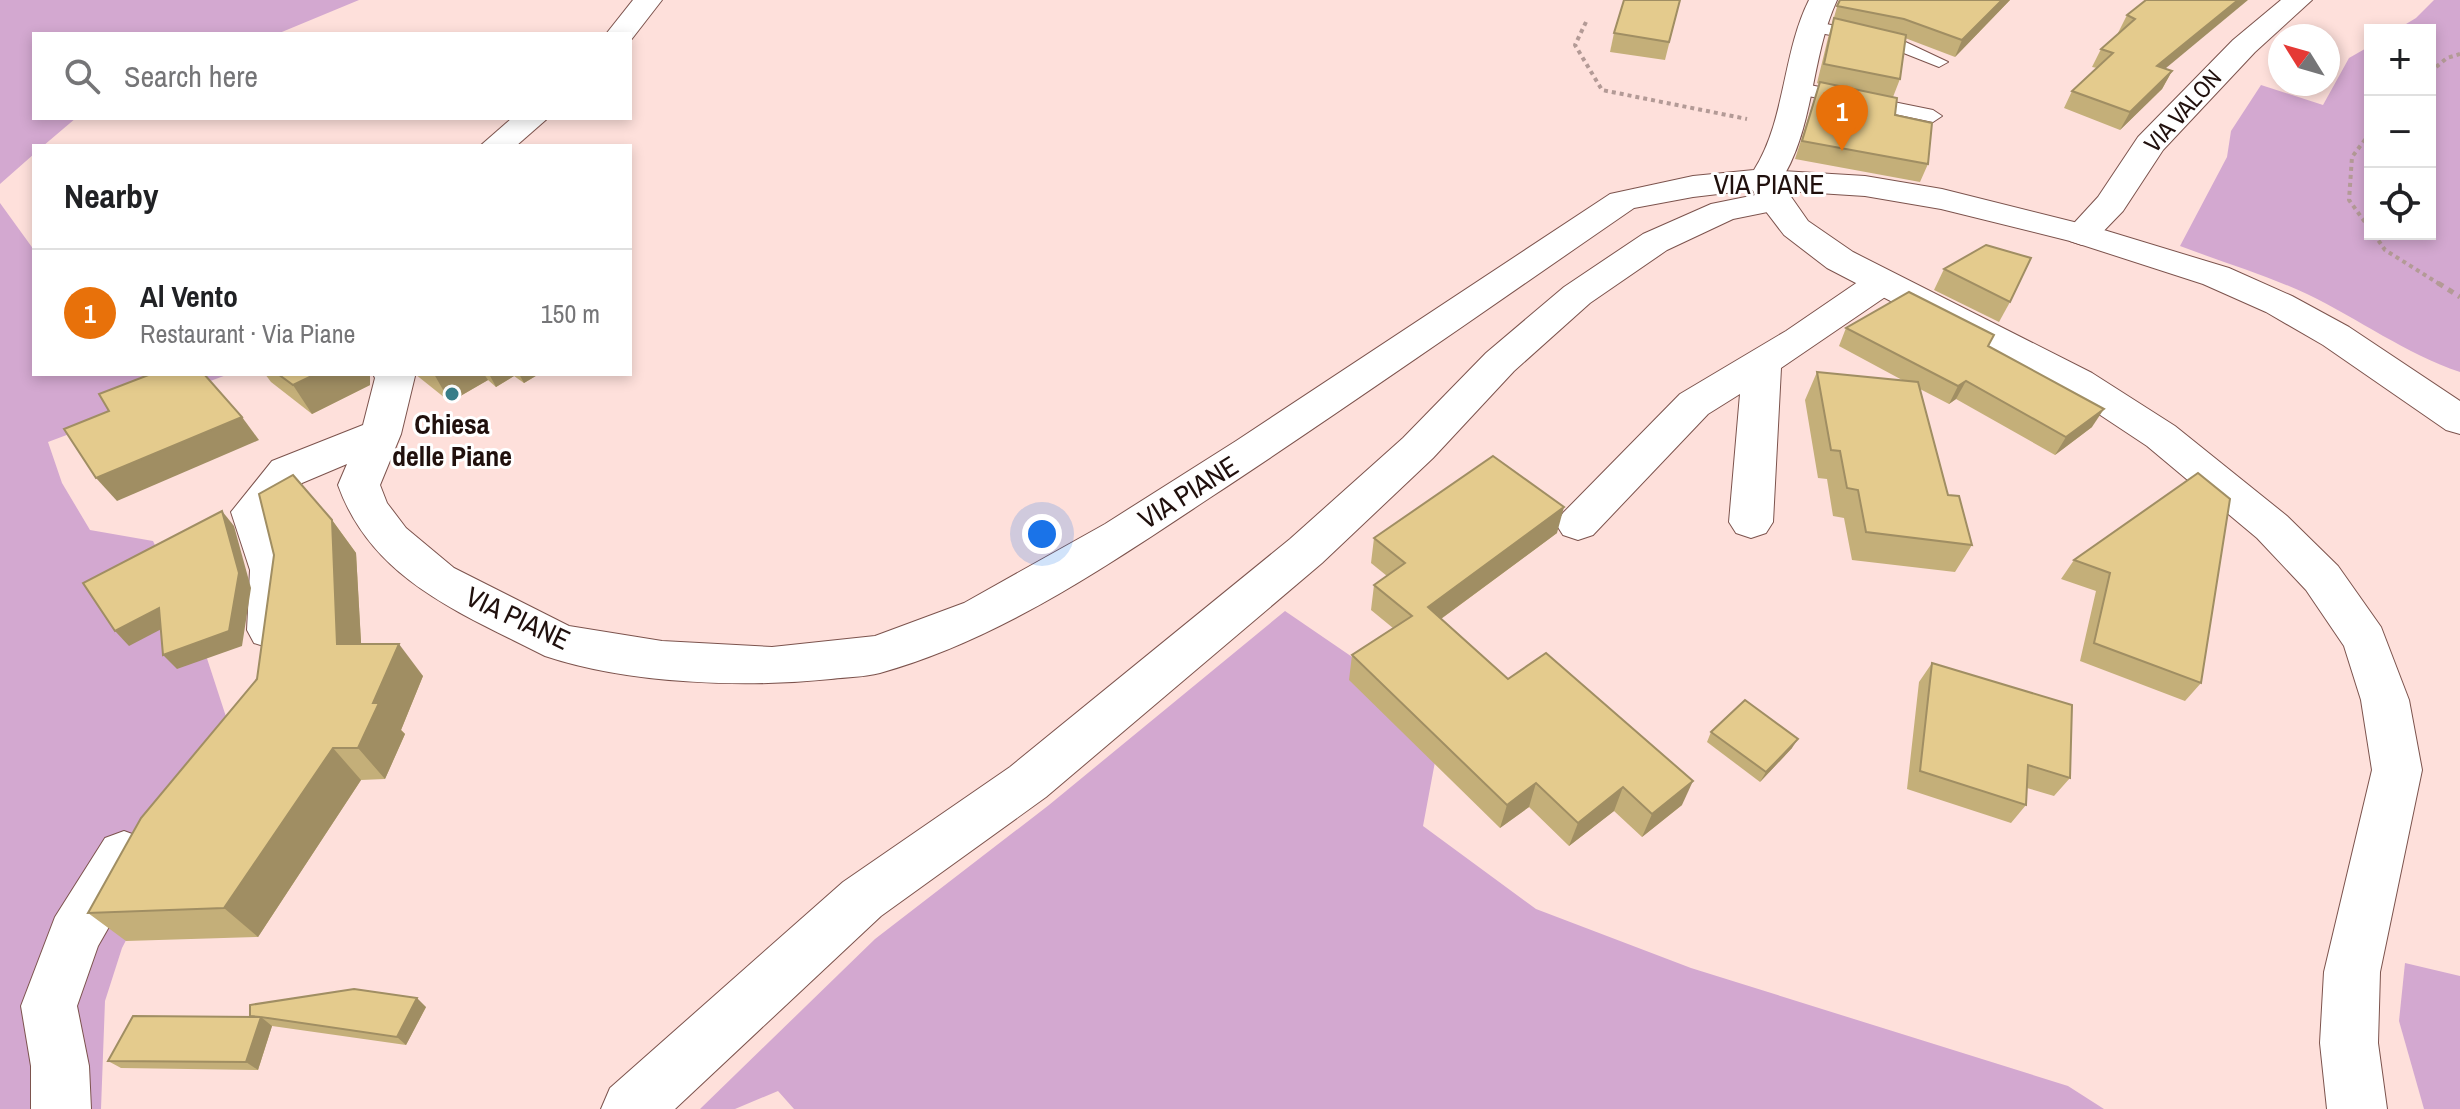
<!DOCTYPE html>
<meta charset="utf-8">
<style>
body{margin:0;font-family:"Archivo Narrow",sans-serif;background:#f6f6f6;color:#202124}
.controls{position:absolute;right:24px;top:24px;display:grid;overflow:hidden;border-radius:0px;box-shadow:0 4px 12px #0003}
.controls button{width:72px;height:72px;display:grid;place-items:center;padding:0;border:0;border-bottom:2px solid #e0e0e0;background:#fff;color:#202124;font:40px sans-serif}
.compass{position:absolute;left:2268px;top:24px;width:72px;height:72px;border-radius:50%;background:#fff;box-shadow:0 4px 12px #0003;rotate:307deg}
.you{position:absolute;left:1042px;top:534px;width:28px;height:28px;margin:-20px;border:6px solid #fff;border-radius:50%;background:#1a73e8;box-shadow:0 0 0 12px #1a73e833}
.badge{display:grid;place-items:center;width:52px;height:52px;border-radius:50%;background:#111827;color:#fff;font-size:26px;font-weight:700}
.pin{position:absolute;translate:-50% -66px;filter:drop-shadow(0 2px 4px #0008)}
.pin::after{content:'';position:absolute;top:42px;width:28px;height:24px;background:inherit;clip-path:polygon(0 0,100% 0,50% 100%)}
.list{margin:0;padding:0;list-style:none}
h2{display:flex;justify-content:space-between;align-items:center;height:104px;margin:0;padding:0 32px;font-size:34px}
h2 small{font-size:26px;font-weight:400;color:#757577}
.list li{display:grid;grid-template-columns:52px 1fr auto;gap:24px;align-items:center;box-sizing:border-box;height:128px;padding:0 32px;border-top:2px solid #e0e0e0}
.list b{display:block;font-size:30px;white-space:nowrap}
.list p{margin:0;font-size:26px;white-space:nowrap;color:#757577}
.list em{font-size:26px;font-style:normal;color:#757577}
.icon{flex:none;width:44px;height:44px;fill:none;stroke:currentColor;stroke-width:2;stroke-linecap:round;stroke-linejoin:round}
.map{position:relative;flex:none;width:2460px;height:1109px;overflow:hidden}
.search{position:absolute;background:#fff;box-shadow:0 4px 12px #0003;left:32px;top:32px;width:600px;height:88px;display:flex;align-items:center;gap:20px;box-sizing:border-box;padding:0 28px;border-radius:0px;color:#757577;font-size:30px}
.panel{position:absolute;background:#fff;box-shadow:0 4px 12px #0003;left:32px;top:144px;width:600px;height:232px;border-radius:0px}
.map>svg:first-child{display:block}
</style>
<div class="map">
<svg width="2460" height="1109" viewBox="0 0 2460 1109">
<rect width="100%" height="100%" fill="#fee0db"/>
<g fill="#d3a8d0">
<path d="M0,0H359L277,34H34V118H76L43,146H34V154L0,184Z"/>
<path d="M2434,0H2460V372C2406,354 2359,319 2307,294C2266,275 2222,262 2180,246L2227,157L2231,131L2261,85L2323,105L2349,58L2370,46V234H2430V30H2396L2416,18Z"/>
<path d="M0,203L34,250V374H229L48,442L62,483L90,530L153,541L200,637L232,735L122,948L105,1001L101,1109H0Z"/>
<path d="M1285,611L1380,676L1440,735L1423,826L1536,909L1691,968L2068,1086L2104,1109H794L778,1091L735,1109H700L875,939L1049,805Z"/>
<path d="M2405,963L2460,976V1109H2424L2399,1021Z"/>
</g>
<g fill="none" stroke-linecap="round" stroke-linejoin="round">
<defs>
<g id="lane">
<path d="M1811,21L1897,38L1948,62L1939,67L1886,46L1805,30L1802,26L1805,22Z"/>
<path d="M1800,83L1933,110L1942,116L1933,122L1794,93L1791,89L1794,85Z"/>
</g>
<g id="street">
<path d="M633,0H662L631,40L630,34H606Z"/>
<path d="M1809,0H1837C1809,61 1816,130 1777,187L1693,197L1634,208C1493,305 1354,403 1211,497C1108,565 1001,639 880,673C865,677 847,677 831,679C744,688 629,684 545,656C461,613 372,580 338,485L347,464L302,483L275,514C293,553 307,603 286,643L270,648L254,643L247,630L250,570L231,512L272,461L363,425L375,378L373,374L415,376L401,434L380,485L387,503L406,528L454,568L569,626L662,641L772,647L875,636L964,603L1105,524L1236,441L1610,194L1693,176L1754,170C1786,119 1782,54 1809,0Z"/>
<path d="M2281,0H2312L2255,52L2163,150L2123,211L2094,241L2082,245L2070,241L2064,234L2098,197L2138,137L2233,40Z"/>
<path d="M512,118H548L516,146H480Z"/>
<path d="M1775,191L1787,194L1792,201L1787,208L1733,219L1667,250L1590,303L1514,371L1433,458L1322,563L1046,797L881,916L675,1109H601L610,1088L843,882L1010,767L1290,539L1403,438L1486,353L1564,287L1643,234L1711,204Z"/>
<path d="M1881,272L1894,275L1899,283L1894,291L1781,368L1773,522L1766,533L1751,538L1736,533L1729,522L1740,394L1708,414L1593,535L1578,540L1563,535L1556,524L1563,513L1680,394L1786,331L1868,275Z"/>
<path d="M124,831L143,838L150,855L98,946L77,1006L89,1066L91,1109H31V1066L21,1006L55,917L105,838Z"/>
</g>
<path id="secondary" d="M1765,170L1865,176L1942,189L2094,227L2229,268L2292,296L2349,327L2460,401V434L2446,430L2323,345L2266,312L2203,284L2070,241L1941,209L1865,196L1787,191L1808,221L1853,252L2092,373L2175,426L2287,516L2338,566L2381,627L2409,700L2422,770L2380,972L2378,1043L2387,1109H2327L2320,1043L2324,972L2372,770L2361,700L2344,646L2306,590L2257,538L2147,446L2064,391L1827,268L1784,235L1758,201L1748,180L1753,173Z"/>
</defs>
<use href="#lane" stroke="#7c534d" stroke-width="2"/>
<use href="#street" stroke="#7c534d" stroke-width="2"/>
<use href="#secondary" stroke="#7c534d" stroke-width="2"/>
<g stroke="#b39a96" stroke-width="4" stroke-dasharray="4 4" stroke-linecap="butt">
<path d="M1586,22L1575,45L1602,90L1747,119"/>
<path d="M2430,72L2447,58L2460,54"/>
<path d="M2370,133L2352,157L2349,200L2370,229"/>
<path d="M2374,234L2385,250L2441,285"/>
</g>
<path stroke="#b39a96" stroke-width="5" stroke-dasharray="6 6" stroke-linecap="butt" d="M2438,283L2460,297"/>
<use href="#lane" fill="#fff" fill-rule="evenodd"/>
<use href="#street" fill="#fff" fill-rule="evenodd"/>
<use href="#secondary" fill="#fff" fill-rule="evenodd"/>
</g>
<g fill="#c4af79">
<path d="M1680,0L1665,60L1610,52L1614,33Z"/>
<path d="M1839,0H2010L1955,57L1905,38L1900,79L1893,97L1895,115L1928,164L1920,182L1795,159L1819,84L1817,83L1828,38Z"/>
<path d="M2146,0L2165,69L2172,71L2162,89L2120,130L2064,108L2072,91L2097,68L2092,67L2101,49L2119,33H2118L2127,15Z"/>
<path d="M1944,269L2010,302L1999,322L1934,290Z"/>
<path d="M1846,328L1988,346L2092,427L2055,455L1956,399L1949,404L1920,389L1948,495L1972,545L1955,572L1852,560L1844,518L1833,516L1827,479L1818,478L1805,400L1817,372L1904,381L1839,346Z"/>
<path d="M265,374H370V385L312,414L271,382Z"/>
<path d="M415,374H539L524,383L514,376L496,387L488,380L450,402Z"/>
<path d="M2198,473L2201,683L2185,701L2080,661L2096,591L2061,579L2074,560Z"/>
<path d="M332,520L356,553L361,644L423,676L401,730L405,734L385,779L361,780L258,937L126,941L88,913L257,679L274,555Z"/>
<path d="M1557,533L1441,619L1508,679L1682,805L1642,837L1614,811L1569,846L1529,807L1500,828L1349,680L1352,655L1393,628L1371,610L1374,585L1387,576L1371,563L1374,538Z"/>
<path d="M1932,663L2070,778L2054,796L2027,788L2026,805L2011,823L1907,789L1919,682Z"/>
<path d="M1711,732L1792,748L1760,782L1707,742Z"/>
<path d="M426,1007L406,1045L272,1026L258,1070L121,1068L108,1061L252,1017L250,1016Z"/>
</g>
<g fill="#a08e63">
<path d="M2002,0H2010L1955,57L1962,40Z"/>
<path d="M2238,0H2248L2148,83L2157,66Z"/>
<path d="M2172,71L2162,89L2120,130L2130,112Z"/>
<path d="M316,374H370V385L312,414L293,385Z"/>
<path d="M434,374H484L488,380L450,402Z"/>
<path d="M489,374H513L514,376L496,387Z"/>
<path d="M519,374H539L524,383Z"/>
<path d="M1966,381L1956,399L1949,404L1958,386Z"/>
<path d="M2104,409L2092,427L2055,455L2066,437Z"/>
<path d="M242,417L259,440L117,501L96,478Z"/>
<path d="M1564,507L1557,533L1423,632L1428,607Z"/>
<path d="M222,511L234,526L251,588L242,646L177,669L163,655Z"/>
<path d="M332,520L356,553L363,677L337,644Z"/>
<path d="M159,608L173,623L129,646L115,631Z"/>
<path d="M399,644L423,676L401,730L405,734L385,779L358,748L373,703Z"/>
<path d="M1798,739L1792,748L1760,782L1766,772Z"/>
<path d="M333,748L361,780L258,937L224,908Z"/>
<path d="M1693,781L1682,805L1642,837L1652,814Z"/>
<path d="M1536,783L1529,807L1500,828L1507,805Z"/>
<path d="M1623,787L1614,811L1569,846L1578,823Z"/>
<path d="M417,998L426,1007L406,1045L397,1037Z"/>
<path d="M261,1017L272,1026L258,1070L246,1062Z"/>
</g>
<g fill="#e4cb8d" stroke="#a08e63" stroke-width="2">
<path d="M1624,0H1680L1669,42L1614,33Z"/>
<path d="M1840,0H2002L1962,40L1904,19L1837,6Z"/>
<path d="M2146,0H2238L2157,66L2172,71L2130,112L2072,91L2113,53L2101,49L2135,19L2127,15Z"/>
<path d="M1834,18L1906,35L1900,79L1824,64Z"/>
<path d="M1820,82L1897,98L1895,115L1932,123L1928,164L1802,141Z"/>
<path d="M1986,245L2031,258L2010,302L1944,269Z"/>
<path d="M1909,292L1994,335L1988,346L2104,409L2066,437L1966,381L1958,386L1846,328Z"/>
<path d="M1817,372L1918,382L1948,495L1959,496L1972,545L1866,532L1858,490L1847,488L1840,451L1831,450Z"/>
<path d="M151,374H204L242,417L96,478L64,429L109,411L99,394Z"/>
<path d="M278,374H316L293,385Z"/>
<path d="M1493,456L1564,507L1428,607L1508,679L1546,653L1693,781L1652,814L1623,787L1578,823L1536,783L1507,805L1352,655L1412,616L1374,585L1405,563L1374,538Z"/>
<path d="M2198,473L2230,499L2201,683L2094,643L2110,573L2074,560Z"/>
<path d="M293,475L332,520L337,644H399L373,703H379L358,748H333L224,908L88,913L141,818L257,679L274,555L259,494Z"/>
<path d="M222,511L239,573L229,631L163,655L159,608L115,631L83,583Z"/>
<path d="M1932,663L2072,705L2070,778L2028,765L2026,805L1920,771Z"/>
<path d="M1745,700L1798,739L1766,772L1711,732Z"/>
<path d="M354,989L417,998L397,1037L261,1017L246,1062L108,1061L133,1016L260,1017L250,1016V1005Z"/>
</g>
<circle fill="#387e89" stroke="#fff" stroke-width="3" cx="452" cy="394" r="8"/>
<g text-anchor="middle" stroke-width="6" stroke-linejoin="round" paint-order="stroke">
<g font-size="24" fill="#20100d" stroke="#fff">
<text transform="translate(2183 111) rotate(-48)" y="8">VIA VALON</text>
</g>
<g font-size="28" fill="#20100d" stroke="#fff">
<text x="1769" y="194">VIA PIANE</text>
<text transform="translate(1188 492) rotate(-32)" y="10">VIA PIANE</text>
<text transform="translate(518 618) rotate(25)" y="10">VIA PIANE</text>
</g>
<g font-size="28" font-weight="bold" fill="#20100d" stroke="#fff">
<text x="452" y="434">Chiesa<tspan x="452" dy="32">delle Piane</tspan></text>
</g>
</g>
</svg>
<div class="controls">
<button>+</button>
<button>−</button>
<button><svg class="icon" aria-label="locate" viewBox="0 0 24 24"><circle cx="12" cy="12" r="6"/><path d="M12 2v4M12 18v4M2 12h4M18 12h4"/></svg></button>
</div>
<svg class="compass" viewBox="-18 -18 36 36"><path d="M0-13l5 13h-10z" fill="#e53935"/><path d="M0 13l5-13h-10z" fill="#757577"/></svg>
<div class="you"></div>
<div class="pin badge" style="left:1842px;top:151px;background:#e8710a">1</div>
<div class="search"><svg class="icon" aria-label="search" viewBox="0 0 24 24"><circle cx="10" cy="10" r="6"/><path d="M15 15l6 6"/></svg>Search here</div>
<section class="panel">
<h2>Nearby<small></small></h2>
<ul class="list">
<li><span class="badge" style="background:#e8710a">1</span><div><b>Al Vento</b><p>Restaurant · Via Piane</p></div><em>150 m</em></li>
</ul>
</section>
</div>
